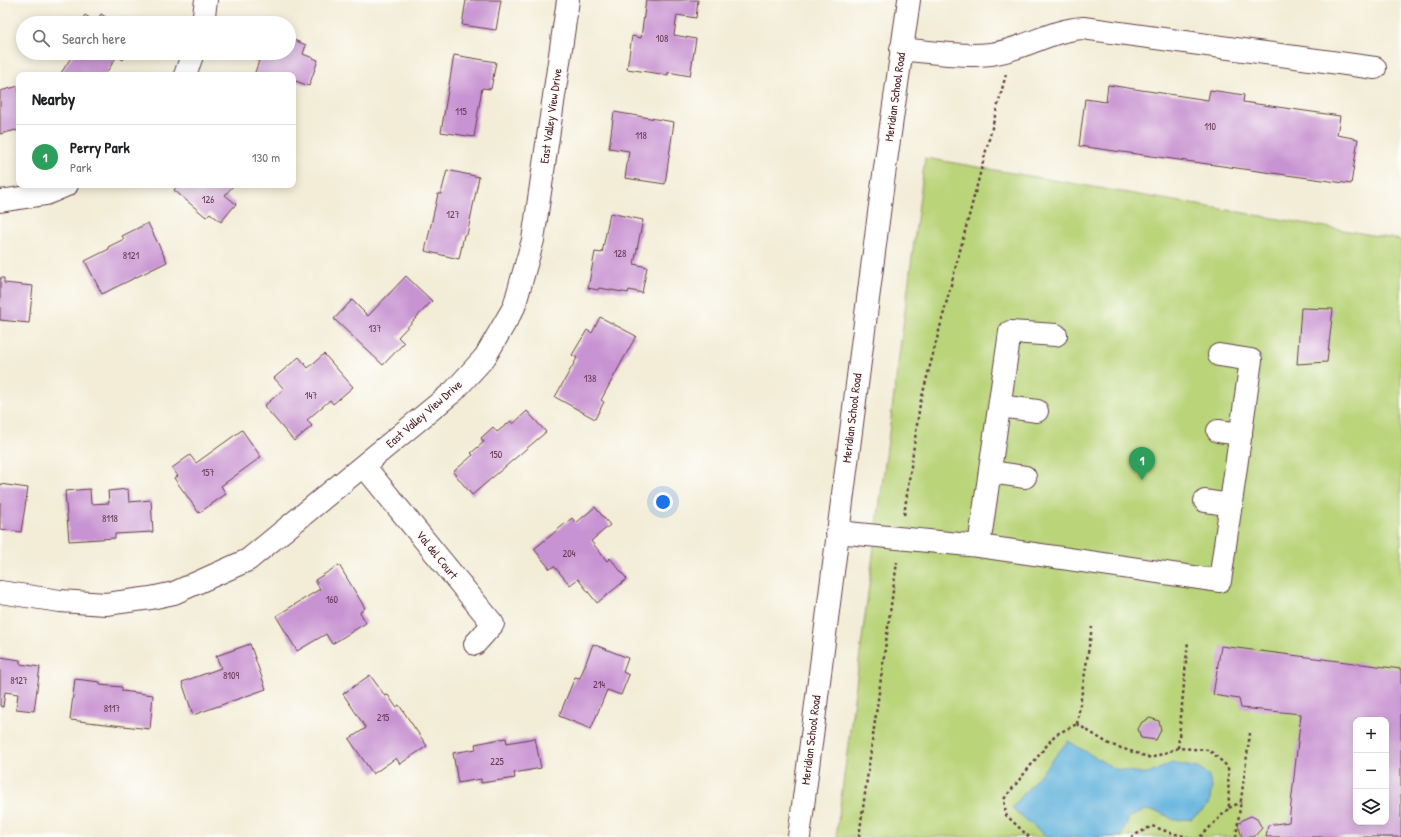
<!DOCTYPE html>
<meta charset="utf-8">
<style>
body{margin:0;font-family:"Patrick Hand",sans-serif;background:#f6f6f6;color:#202124}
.controls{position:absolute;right:12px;bottom:12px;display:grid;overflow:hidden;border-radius:8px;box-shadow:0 2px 10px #0003}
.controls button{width:36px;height:36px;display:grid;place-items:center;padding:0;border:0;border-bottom:1px solid #e0e0e0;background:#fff;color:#202124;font:20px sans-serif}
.you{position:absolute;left:663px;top:502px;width:14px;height:14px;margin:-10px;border:3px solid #fff;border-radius:50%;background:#1a73e8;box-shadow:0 0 0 6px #1a73e833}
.badge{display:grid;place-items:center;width:26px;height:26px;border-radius:50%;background:#2563eb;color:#fff;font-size:13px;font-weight:700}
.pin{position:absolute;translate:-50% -33px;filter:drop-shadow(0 1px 2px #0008)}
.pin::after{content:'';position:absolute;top:21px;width:14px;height:12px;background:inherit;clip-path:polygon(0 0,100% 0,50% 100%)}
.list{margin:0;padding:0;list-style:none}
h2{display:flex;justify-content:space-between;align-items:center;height:52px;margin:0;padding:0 16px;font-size:17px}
h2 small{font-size:13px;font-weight:400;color:#757577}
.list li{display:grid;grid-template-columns:26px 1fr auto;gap:12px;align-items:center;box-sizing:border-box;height:64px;padding:0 16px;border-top:1px solid #e0e0e0}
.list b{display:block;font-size:15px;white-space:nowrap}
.list p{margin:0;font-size:13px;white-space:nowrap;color:#757577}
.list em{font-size:13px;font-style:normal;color:#757577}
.icon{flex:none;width:22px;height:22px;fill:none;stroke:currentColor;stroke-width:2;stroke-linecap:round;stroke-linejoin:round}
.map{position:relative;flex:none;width:1401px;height:837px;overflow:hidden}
.search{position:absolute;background:#fff;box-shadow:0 2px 10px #0003;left:16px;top:16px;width:280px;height:44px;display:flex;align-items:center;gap:10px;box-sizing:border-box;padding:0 14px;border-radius:22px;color:#757577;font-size:15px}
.panel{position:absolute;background:#fff;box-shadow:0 2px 10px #0003;left:16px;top:72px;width:280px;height:116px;border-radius:8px}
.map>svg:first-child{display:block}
</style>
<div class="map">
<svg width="1401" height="837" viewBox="0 0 1401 837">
<rect width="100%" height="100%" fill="#fdfcf7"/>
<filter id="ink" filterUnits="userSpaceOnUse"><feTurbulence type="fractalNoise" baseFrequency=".025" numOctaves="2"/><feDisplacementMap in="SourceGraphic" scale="8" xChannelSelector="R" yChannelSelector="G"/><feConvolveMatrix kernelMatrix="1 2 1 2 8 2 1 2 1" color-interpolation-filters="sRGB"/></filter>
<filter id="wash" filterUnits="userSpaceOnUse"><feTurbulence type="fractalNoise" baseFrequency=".012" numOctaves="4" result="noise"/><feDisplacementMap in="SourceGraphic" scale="16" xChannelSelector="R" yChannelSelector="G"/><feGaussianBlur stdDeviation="0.9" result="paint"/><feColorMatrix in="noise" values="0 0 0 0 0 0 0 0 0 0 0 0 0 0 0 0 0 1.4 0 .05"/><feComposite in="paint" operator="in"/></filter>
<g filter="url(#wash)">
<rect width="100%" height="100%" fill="#f3edd7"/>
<path fill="#b9d479" stroke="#827a52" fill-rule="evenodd" d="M925,158L1401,240V837H836ZM1356,720H1386V822H1356Z"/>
<path fill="#62b3dd" stroke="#566984" d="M1068,741L1115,769L1148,774L1172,763L1198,768L1208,775L1212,787L1209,805L1191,819L1174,820L1159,812L1145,810L1129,818L1121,837H1046L1012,808Z"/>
<g id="blocks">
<g fill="#c893d2" fill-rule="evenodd">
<path d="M466,0H501L496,30L462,25Z"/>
<path d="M646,0H698L696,18L677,15L674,35L696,39L690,76L668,72V75L627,69L632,36L641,38Z"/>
<path d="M101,14L115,23H80L85,15L96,22Z"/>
<path d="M289,38L306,45L303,54L318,60L309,86L293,80V75H254L259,61L255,60L258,53H289Z"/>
<path d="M74,53H127L123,60L117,56L105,75H65L61,73Z"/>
<path d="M454,55L496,62L491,89L482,88L474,137L441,132Z"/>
<path d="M1108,85L1208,100L1210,90L1244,95L1243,102L1340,116L1337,135L1358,139L1351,184L1079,146L1085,99L1106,102Z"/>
<path d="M19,86V133L16,130L0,134V91Z"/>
<path d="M614,112L674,122L665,184L625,178L629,151L609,148Z"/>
<path d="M447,170L479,177L467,235H464L459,259L425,251L438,194H441Z"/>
<path d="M178,185H234L225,195L236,204L221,222L210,213L206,217L174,190Z"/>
<path d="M610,213L643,220L634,264L647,267L642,293L629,290L628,293L599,288L598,290L588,288L595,252L602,253Z"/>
<path d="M148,223L167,262L102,294L85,261L109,249L108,247L124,239L122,236Z"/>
<path d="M406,276L432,301L398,337L404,343L383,365L334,319L352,300L368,316Z"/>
<path d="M0,278H4V283L33,286L29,323L0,320Z"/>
<path d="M1301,308L1333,309L1327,362L1297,364Z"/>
<path d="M600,317L636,336L601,400L604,402L595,419L555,397L577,358L572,355L587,330L592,333Z"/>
<path d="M324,354L353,387L333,404L330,400L307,420L312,426L294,441L264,406L284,389L274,378L299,357L308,368Z"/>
<path d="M527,411L546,432L472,495L453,472L473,455L471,453L484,442L481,438L493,427L497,432L511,421L513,424Z"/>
<path d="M242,430L261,457L221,486L226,494L199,513L174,478L178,476L172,468L190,455L196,463Z"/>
<path d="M0,484L28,488L21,532L0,529Z"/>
<path d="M90,489L91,504L109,503L108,491L128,489L129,502L151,500L153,532L115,534V538L69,541L65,491Z"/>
<path d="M595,507L610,525L591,541L607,561L610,558L627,579L597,603L578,579L570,585L554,566L550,569L534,549L572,518L576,523Z"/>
<path d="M339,565L365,608L360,612L366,623L332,644L326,634L297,651L276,616L320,589L315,580Z"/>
<path d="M250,644L266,689L193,715L182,682L221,668L216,656Z"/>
<path d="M593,644L628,658L623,672L629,675L621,695L607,690L591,729L559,716L575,677L580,678Z"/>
<path d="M1221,646L1401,669V837H1266L1268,825L1289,822L1301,714L1241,708L1239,699L1213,695ZM1356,720H1386V822H1356Z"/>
<path d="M0,657L20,660V664L40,667L34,711L16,709L18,694L5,692L3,707L0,706Z"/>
<path d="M370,675L385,696L388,695L396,707L399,705L427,746L400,764L396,758L373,774L349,739L366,728L343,694Z"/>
<path d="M75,679L100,682V685L122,687V691L153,695L150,729L70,720Z"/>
<path d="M1150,718L1159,721L1161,730L1156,740L1141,738L1138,729L1142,722Z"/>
<path d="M506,738L507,743L535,738L541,768L514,773L515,778L481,783V779L458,783L453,753L476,749L475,744Z"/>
<path d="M1251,816L1257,819L1262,828L1254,837H1242L1238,824L1244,819Z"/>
</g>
</g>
</g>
<g filter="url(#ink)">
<use href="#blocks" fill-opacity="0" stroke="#633e45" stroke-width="1"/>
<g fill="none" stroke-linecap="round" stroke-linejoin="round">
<defs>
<g id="minor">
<path d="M203,23L206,0"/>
<path d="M901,49C930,52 962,57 991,54C1023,50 1050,30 1083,28L1375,68"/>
<path d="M185,75L193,53"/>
<path d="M0,201L46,194L67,185"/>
<path d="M1056,335L1010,332L979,546L1220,581L1251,360L1219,355"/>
<path d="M1000,406L1037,411"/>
<path d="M1218,431L1241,434"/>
<path d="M364,466L493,624L475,644"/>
<path d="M990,472L1025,477"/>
<path d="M1205,501L1231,505"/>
<path d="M837,532L979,546"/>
<path d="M0,592L60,601L106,604L151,598L174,593L248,560L454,391L485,357L514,307L533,240L568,0"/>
</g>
<path id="major" d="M799,837L883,182L909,0"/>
</defs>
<use href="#minor" stroke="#633e45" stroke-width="24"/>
<use href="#major" stroke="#633e45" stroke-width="24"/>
<g stroke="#633e45" stroke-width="2.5" stroke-dasharray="3 3" stroke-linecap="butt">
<path d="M904,515L920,404L1006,74"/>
<path d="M1077,724L1109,744L1151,758L1178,748L1209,750L1228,767L1229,808L1200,837"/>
<path d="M1077,724L1092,627"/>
<path d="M1178,748L1188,641"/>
<path d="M1229,808L1241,802"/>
<path d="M859,837L897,562"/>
<path d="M1029,837L1006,815L1004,799L1055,735L1077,724"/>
<path d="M1131,837L1152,826L1171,833L1188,837"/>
<path d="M1236,837L1250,733"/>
</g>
<use href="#minor" stroke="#fff" stroke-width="22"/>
<use href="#major" stroke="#fff" stroke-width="22"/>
</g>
</g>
<g text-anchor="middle" stroke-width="3" stroke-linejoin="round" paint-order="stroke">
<g font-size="10" fill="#6a3c55">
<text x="662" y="42">108</text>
<text x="461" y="115">115</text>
<text x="1210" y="130">110</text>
<text x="641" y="139">118</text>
<text x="208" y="203">126</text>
<text x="453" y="218">127</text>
<text x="620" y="257">128</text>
<text x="131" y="259">8121</text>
<text x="375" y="332">137</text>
<text x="590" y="382">138</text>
<text x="311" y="399">147</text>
<text x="496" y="458">150</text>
<text x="208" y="476">157</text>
<text x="110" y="522">8118</text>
<text x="569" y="557">204</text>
<text x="332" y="603">160</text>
<text x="231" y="679">8109</text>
<text x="19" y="684">8127</text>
<text x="599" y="688">214</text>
<text x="112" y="712">8117</text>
<text x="383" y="721">215</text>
<text x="497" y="765">225</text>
</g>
<g font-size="12" fill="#4a1f2b" stroke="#fdfcf7">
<text transform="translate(895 97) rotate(-82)" y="4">Meridian School Road</text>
<text transform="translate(551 116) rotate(-82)" y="4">East Valley View Drive</text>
<text transform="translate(424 414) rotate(-41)" y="4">East Valley View Drive</text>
<text transform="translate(852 418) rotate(-83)" y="4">Meridian School Road</text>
<text transform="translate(437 555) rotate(51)" y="4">Val del Court</text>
<text transform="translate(811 740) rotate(-83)" y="4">Meridian School Road</text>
</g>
</g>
</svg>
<div class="controls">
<button>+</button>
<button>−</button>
<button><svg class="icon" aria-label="layers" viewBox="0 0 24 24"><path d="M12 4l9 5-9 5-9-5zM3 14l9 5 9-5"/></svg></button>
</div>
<div class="you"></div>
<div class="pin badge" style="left:1142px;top:480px;background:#2e9e5b">1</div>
<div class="search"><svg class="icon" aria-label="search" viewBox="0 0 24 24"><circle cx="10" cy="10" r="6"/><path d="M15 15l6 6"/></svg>Search here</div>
<section class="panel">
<h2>Nearby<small></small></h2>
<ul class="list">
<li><span class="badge" style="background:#2e9e5b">1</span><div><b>Perry Park</b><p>Park</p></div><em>130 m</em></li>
</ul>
</section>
</div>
